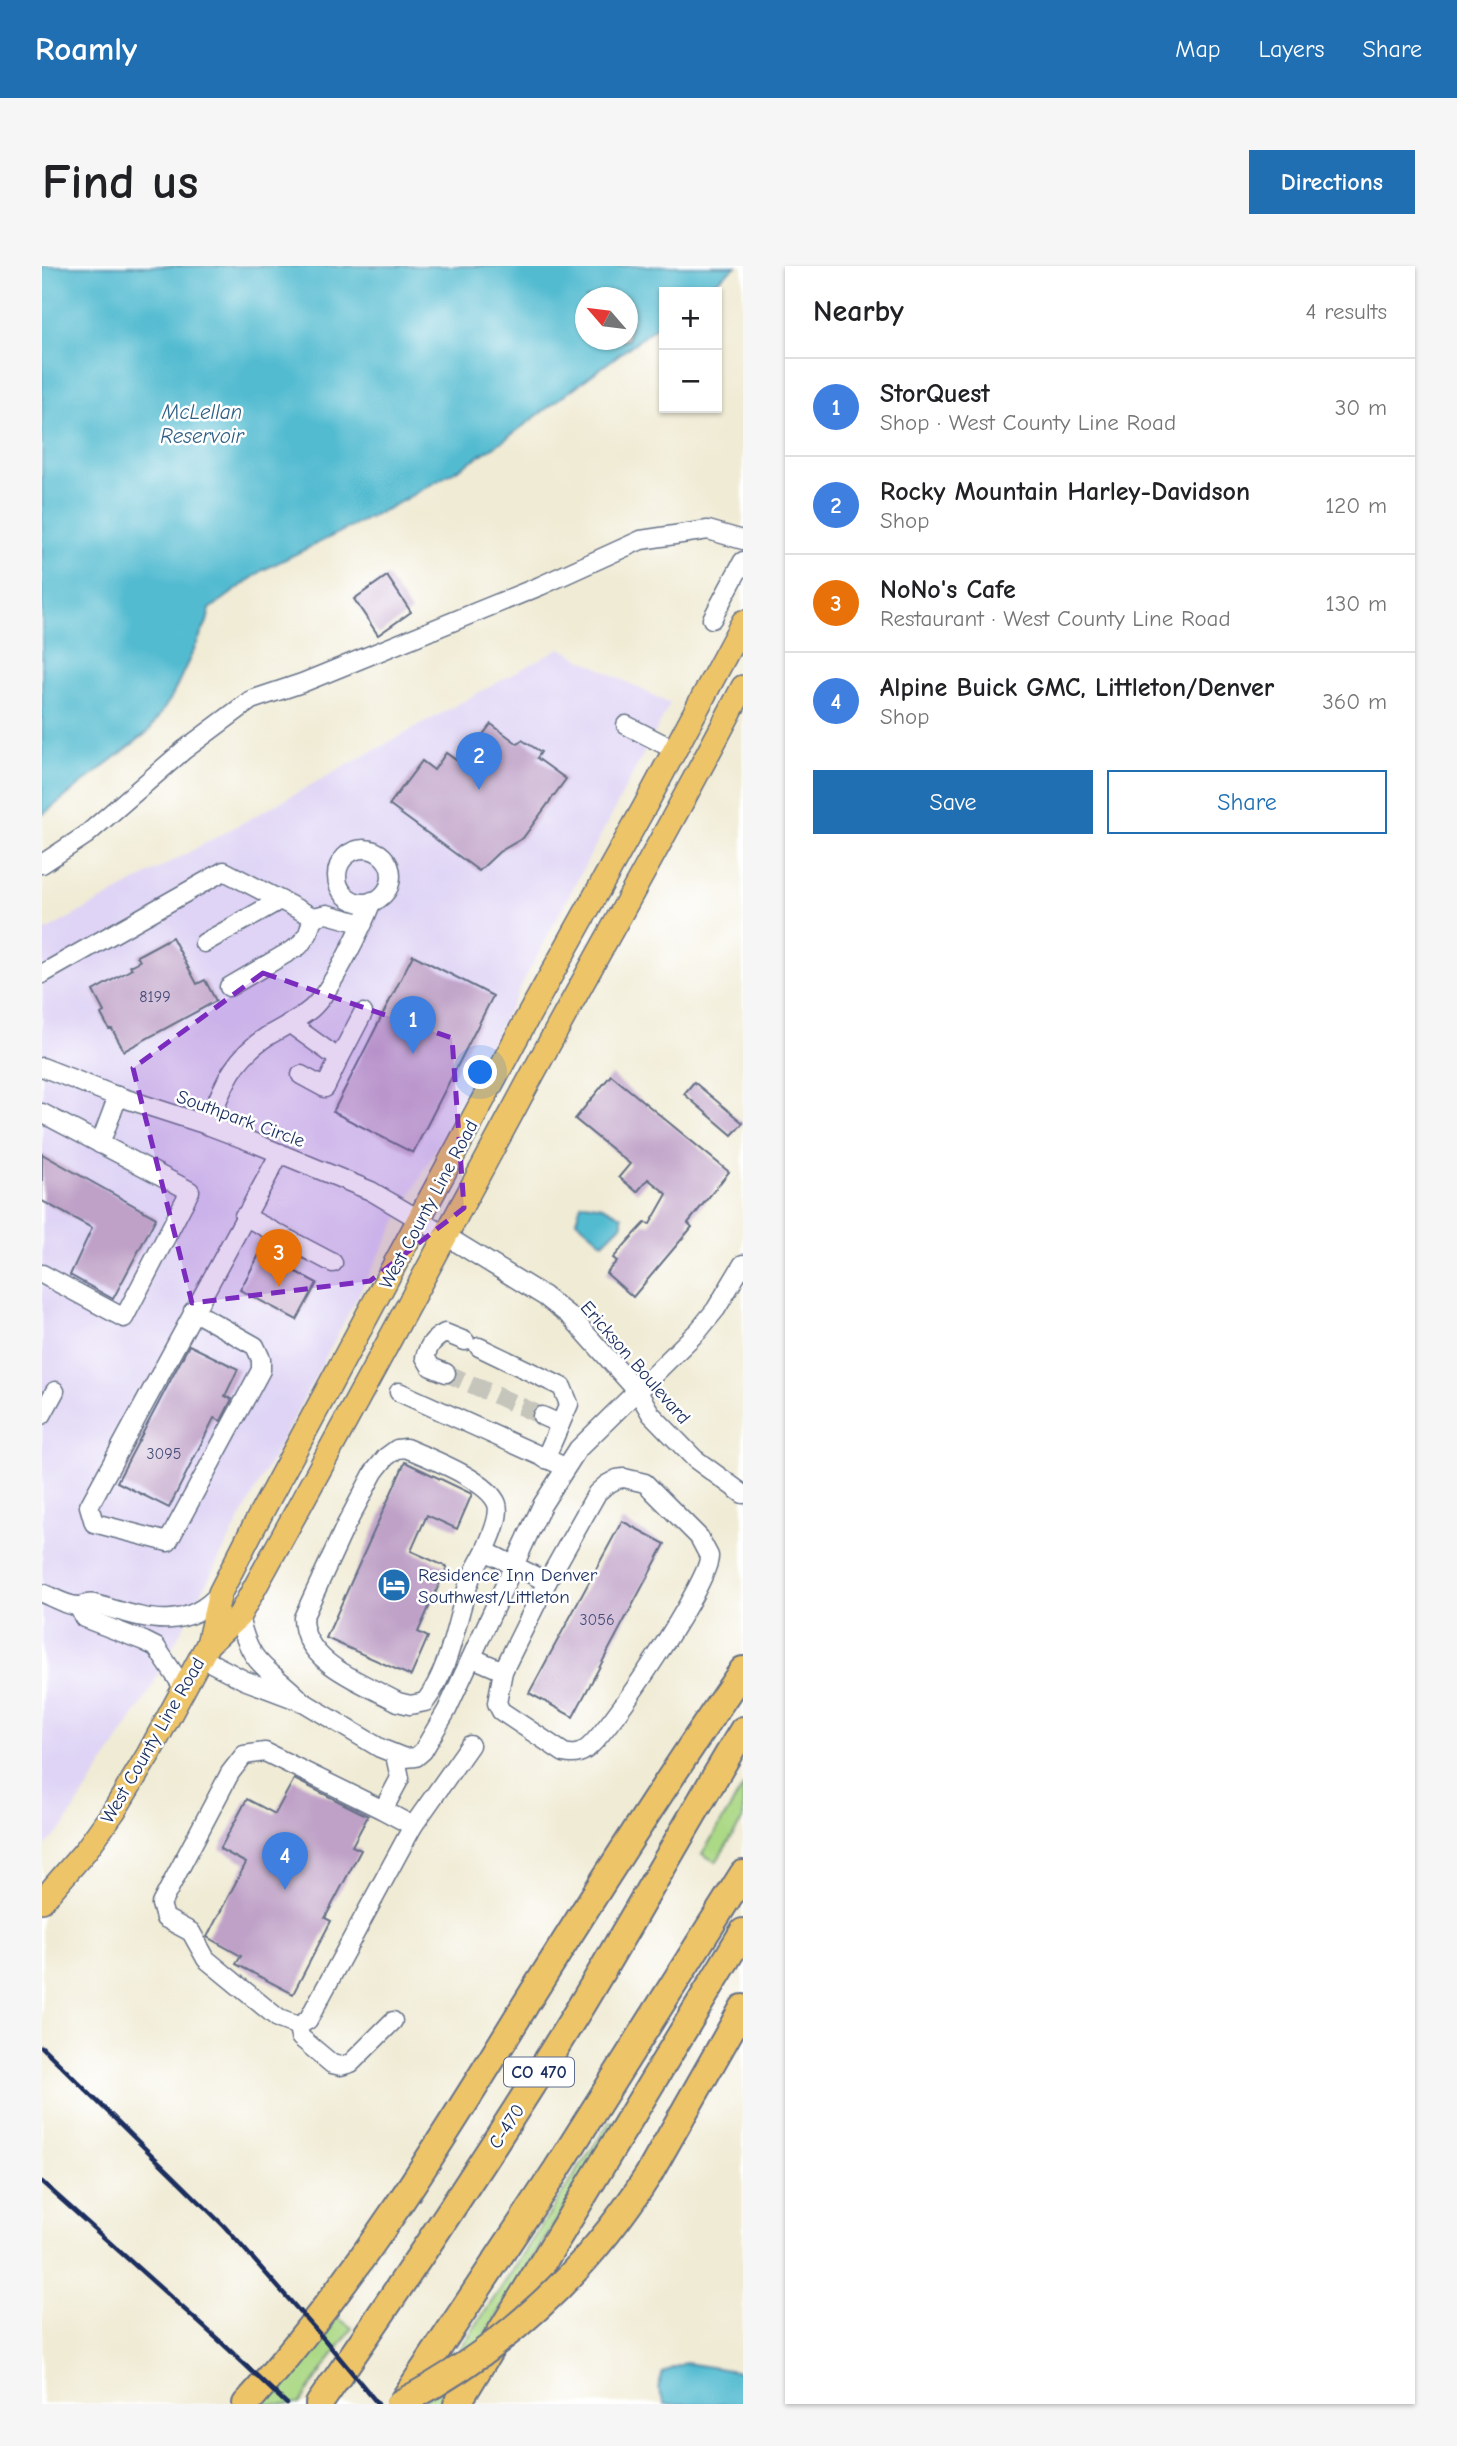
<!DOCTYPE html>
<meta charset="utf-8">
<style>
body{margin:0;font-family:"Comic Neue",sans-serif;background:#f6f6f6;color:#202124}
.controls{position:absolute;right:21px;top:21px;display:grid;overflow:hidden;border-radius:0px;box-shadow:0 2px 5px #0004}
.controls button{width:63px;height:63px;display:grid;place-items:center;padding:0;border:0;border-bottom:2px solid #e0e0e0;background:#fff;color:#202124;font:35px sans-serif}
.compass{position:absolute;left:533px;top:21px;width:63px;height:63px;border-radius:50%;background:#fff;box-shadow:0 2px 5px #0004;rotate:298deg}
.you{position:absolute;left:439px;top:807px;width:24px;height:24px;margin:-18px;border:5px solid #fff;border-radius:50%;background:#1a73e8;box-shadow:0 0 0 10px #1a73e833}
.badge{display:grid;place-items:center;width:46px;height:46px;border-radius:50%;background:#1f6fb2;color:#fff;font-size:23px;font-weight:700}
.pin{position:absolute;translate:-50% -58px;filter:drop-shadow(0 2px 4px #0008)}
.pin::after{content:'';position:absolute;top:37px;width:24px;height:21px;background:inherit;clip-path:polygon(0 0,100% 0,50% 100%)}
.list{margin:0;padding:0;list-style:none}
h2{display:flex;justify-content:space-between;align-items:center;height:91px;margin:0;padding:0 28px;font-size:30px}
h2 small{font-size:23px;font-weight:400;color:#757577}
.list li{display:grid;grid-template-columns:46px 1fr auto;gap:21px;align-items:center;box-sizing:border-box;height:98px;padding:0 28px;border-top:2px solid #e0e0e0}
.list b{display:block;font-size:26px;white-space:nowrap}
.list p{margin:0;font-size:23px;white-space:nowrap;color:#757577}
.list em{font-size:23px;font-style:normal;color:#757577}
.actions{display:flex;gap:14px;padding:21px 28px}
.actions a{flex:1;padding:16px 0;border:2px solid #1f6fb2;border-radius:0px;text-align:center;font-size:24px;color:#1f6fb2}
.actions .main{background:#1f6fb2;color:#fff}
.map{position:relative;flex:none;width:701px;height:2138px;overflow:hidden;border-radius:0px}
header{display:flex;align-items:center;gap:42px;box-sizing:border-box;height:98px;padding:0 35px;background:#1f6fb2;color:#fff}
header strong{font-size:33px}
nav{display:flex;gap:38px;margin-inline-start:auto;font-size:24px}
.intro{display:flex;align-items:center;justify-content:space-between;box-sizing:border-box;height:168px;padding:0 42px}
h1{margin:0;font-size:49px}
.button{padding:18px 32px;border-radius:0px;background:#1f6fb2;color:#fff;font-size:24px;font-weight:700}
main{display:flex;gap:42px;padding:0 42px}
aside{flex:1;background:#fff;border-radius:0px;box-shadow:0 2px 5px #0004}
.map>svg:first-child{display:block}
</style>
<header>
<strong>Roamly</strong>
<nav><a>Map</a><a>Layers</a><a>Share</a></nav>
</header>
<div class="intro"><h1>Find us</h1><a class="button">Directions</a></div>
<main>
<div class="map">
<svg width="701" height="2138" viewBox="0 0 701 2138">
<rect width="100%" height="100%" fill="#fff"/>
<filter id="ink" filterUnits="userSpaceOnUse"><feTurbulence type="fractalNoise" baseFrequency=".0143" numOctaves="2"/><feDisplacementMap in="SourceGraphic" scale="14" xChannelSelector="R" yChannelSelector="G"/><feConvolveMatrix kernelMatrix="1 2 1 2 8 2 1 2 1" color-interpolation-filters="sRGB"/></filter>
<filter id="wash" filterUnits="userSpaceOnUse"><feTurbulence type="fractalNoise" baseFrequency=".00686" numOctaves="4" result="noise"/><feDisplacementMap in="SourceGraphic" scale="28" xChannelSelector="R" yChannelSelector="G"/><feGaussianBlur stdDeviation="1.57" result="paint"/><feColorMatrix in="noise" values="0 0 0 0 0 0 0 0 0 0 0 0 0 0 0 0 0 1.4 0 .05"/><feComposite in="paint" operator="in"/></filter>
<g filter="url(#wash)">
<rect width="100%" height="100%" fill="#f0ebd4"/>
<path fill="#dfd4f5" d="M518,382L628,438L105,1430L20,1563L0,1583V667Z"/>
<g fill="#acd986" stroke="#648472" stroke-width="2">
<path d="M701,1521V1553L674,1596L660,1588Z"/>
<path d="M568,1855L574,1859L400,2138H381L461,2019Z"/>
<path d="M293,2050L310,2062L257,2138H219Z"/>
</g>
<g fill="#52bbd0" stroke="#367597" stroke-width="2" fill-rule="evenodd">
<path d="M0,0H694L660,26H622V55L461,175L408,208L347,242L221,304L168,343L165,356L129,432L107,465L0,549ZM544,32H586V74H544Z"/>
<path d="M543,937L561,940L580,950V958L561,977L534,954L539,938Z"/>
<path d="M643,2097L701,2106V2138H623L616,2123L621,2106Z"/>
</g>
<g id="blocks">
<g fill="#bfa1c7">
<path d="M345,310L369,346L336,369L312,333Z"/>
<path d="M449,458L476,478L480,474L499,486L495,492L524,513L481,572L457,586L437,605L347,539L380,495L392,504L404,487L414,494L420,485L425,490Z"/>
<path d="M130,671L155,718L163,714L174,735L82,785L70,763H67L59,748L62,746L51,725L90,703L88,700L98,695L95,690Z"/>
<path d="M371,689L451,730L371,887L291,846Z"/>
<path d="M569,809L687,906L646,957L650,961L591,1031L564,1007L575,995L571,992L588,973L603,957L608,958L625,928L606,913L595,926L577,911L588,898L533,853Z"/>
<path d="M652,816L701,857L690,869L642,828Z"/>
<path d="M0,888L114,952L71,1033L28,1009L50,962L0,935Z"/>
<path d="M218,987L275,1017L255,1054L198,1024Z"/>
<path d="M147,1079L196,1103L183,1130L190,1133L179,1155L172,1152L127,1242L75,1216Z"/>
<path d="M363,1196L430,1228L415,1263L385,1249L369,1285L405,1301L376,1366L386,1371L369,1410L284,1372Z"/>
<path d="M580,1255L623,1278L531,1451L487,1427Z"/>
<path d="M252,1513L326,1550L310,1580L319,1584L283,1652L289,1655L251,1728L194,1698L199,1690L165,1671L204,1597L178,1583L205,1533L233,1548Z"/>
</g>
</g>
</g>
<g filter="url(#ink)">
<use href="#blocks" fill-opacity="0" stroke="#667187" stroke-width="2"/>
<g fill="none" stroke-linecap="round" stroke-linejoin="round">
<path stroke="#c5c5bc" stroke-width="18" stroke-dasharray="18 9" stroke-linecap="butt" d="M404,1107L500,1150"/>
<defs>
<g id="minor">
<path d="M670,353L701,295"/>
<path d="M584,459L633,484"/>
<circle cx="322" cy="610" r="27"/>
<path d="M0,598L44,569L142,484L209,434L260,417L498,320L599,274L666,264L701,274"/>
<path d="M162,677L238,634"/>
<path d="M0,708L182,605L271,651L285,648L321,658"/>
<path d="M187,721L257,680L266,668L271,651"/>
<path d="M247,757L297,793L321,747"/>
<path d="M0,801L69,828L165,859L215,878L329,925L378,954L502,1030L529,1051L596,1126L609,1148L653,1193L701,1228"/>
<path d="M259,809L283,822L297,793"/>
<path d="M0,847L148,925L82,1052L0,1008"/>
<path d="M165,859C181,822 189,794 224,771C239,762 256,754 269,743C289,726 320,661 330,635"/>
<path d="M58,878L76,830"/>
<path d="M202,950L291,997"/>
<path d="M151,1045L213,1080L219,1093V1104L126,1276L52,1257L47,1240L238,887"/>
<path d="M437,1081L520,1121L527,1138L503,1193"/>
<path d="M404,1107L389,1101L383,1091C387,1079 391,1073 403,1067L423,1075"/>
<path d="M357,1126L523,1201"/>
<path d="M0,1149L13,1125"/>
<path d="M500,1150L518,1158"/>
<path d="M0,1327C10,1331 25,1340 36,1340C42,1340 45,1336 52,1338C98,1350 140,1370 178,1327"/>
<path d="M36,1340L42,1352L102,1375L114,1381L141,1421"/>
<path d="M197,1350C208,1400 224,1400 257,1432"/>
<path d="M158,1391L202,1414L263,1437L338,1482L363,1492L374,1491L381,1485L405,1444L500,1239L536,1183L657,1064L674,1043L701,998"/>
<path d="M431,1392L461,1405L505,1316L443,1285C448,1273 459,1251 455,1238C446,1214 387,1192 364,1182L355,1183L344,1191L332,1206L304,1259L261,1352C261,1397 322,1417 356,1436L368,1439L383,1436C410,1400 413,1355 428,1314C432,1304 438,1295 443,1285"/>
<path d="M461,1405L455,1437L459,1445L522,1487C530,1489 536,1489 543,1484C566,1469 669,1314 667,1290L657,1271L603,1217L582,1212L575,1213L564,1219L555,1227L505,1316"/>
<path d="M341,1544L371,1560L266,1754L256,1760L237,1753L164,1693L149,1666L123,1652L119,1638L188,1507L202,1489L223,1486L341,1544L358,1512L353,1489"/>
<path d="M371,1560L428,1479"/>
<path d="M256,1760L258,1771L290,1798L299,1800L309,1797L351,1755"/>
</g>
<g id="major">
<path d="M166,1378L197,1350C291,1181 381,1011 473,841C548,700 628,563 701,421"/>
<path d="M0,1635L44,1584L72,1545L106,1489L166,1378L178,1327L209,1266L484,754L603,540L701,356"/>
</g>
<g id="highway">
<path d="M607,1908L701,1742"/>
<path d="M204,2138C314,2015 399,1876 485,1736C555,1624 626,1512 701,1404"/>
<path d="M277,2138C366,2010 452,1881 534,1748C591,1654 644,1558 701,1464"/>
<path d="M359,2138L515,1903L701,1608"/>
<path d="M415,2138L701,1666"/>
</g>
</defs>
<use href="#minor" stroke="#667187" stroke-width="21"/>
<use href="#major" stroke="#667187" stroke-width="26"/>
<use href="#highway" stroke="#667187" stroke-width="30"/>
<use href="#minor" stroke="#fff" stroke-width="18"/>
<use href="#major" stroke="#eec469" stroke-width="23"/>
<use href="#highway" stroke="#eec469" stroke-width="26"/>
<g stroke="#1b2f5e" stroke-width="4.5">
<path d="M0,1781L182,1960L282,2073L336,2138"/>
<path d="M0,1916L180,2077L245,2138"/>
</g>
<defs>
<path id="highway-bridge" d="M357,2138C460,2085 545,2006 607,1908"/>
</defs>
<use href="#highway-bridge" stroke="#667187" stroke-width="30" stroke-linecap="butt"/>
<use href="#highway-bridge" stroke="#eec469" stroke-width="26"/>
</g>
</g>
<path fill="#7b2cbf" fill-opacity="0.2" stroke="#7b2cbf" stroke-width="5" stroke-dasharray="14 9" stroke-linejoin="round" d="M221,707L410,772L422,942L328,1015L150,1037L91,802Z"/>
<defs>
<symbol id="hotel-disc" viewBox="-11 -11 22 22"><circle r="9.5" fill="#1f6fb2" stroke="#fff"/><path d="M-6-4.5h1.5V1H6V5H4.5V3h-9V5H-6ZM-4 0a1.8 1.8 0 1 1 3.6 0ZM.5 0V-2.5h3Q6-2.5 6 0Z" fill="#fff"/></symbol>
</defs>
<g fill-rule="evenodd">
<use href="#hotel-disc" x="333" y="1300" width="38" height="38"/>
</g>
<g text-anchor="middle" stroke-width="5" stroke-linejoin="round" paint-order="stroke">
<g font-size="16" fill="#444c78">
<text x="113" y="736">8199</text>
<text x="122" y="1193">3095</text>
<text x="555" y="1359">3056</text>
</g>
<rect fill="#fff" stroke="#5f6d8e" stroke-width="2" x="462" y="1791.5" width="70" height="29" rx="5"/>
<g font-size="18" font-weight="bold" fill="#1b2f5e">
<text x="497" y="1812">CO 470</text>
</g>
<g font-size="19" fill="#1b2f5e" stroke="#fff">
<text transform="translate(199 852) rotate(20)" y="7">Southpark Circle</text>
<text transform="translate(386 938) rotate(-62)" y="7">West County Line Road</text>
<text transform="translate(594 1096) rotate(49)" y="7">Erickson Boulevard</text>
<text transform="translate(110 1474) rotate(-60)" y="7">West County Line Road</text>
<text transform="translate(464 1860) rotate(-57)" y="7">C-470</text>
</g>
<g font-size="19" fill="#1b2f5e" stroke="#fff" text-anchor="start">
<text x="376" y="1315">Residence Inn Denver<tspan x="376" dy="22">Southwest/Littleton</tspan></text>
</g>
<g font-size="21" font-style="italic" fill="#2e6086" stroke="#fff">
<text x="160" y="153">McLellan<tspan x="160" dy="24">Reservoir</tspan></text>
</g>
</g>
</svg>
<div class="controls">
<button>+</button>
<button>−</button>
</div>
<svg class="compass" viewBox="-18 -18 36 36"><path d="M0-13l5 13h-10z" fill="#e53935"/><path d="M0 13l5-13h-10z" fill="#757577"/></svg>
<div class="you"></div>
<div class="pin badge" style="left:371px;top:788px;background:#3f7fe0">1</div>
<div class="pin badge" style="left:437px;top:524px;background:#3f7fe0">2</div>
<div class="pin badge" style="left:237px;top:1021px;background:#e8710a">3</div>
<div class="pin badge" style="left:243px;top:1624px;background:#3f7fe0">4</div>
</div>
<aside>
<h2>Nearby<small>4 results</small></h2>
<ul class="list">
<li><span class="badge" style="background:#3f7fe0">1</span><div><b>StorQuest</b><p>Shop · West County Line Road</p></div><em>30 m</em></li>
<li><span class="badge" style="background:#3f7fe0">2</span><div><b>Rocky Mountain Harley-Davidson</b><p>Shop</p></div><em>120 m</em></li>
<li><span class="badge" style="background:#e8710a">3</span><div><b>NoNo's Cafe</b><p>Restaurant · West County Line Road</p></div><em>130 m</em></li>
<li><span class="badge" style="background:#3f7fe0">4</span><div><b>Alpine Buick GMC, Littleton/Denver</b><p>Shop</p></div><em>360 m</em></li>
</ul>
<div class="actions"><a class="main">Save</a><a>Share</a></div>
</aside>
</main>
